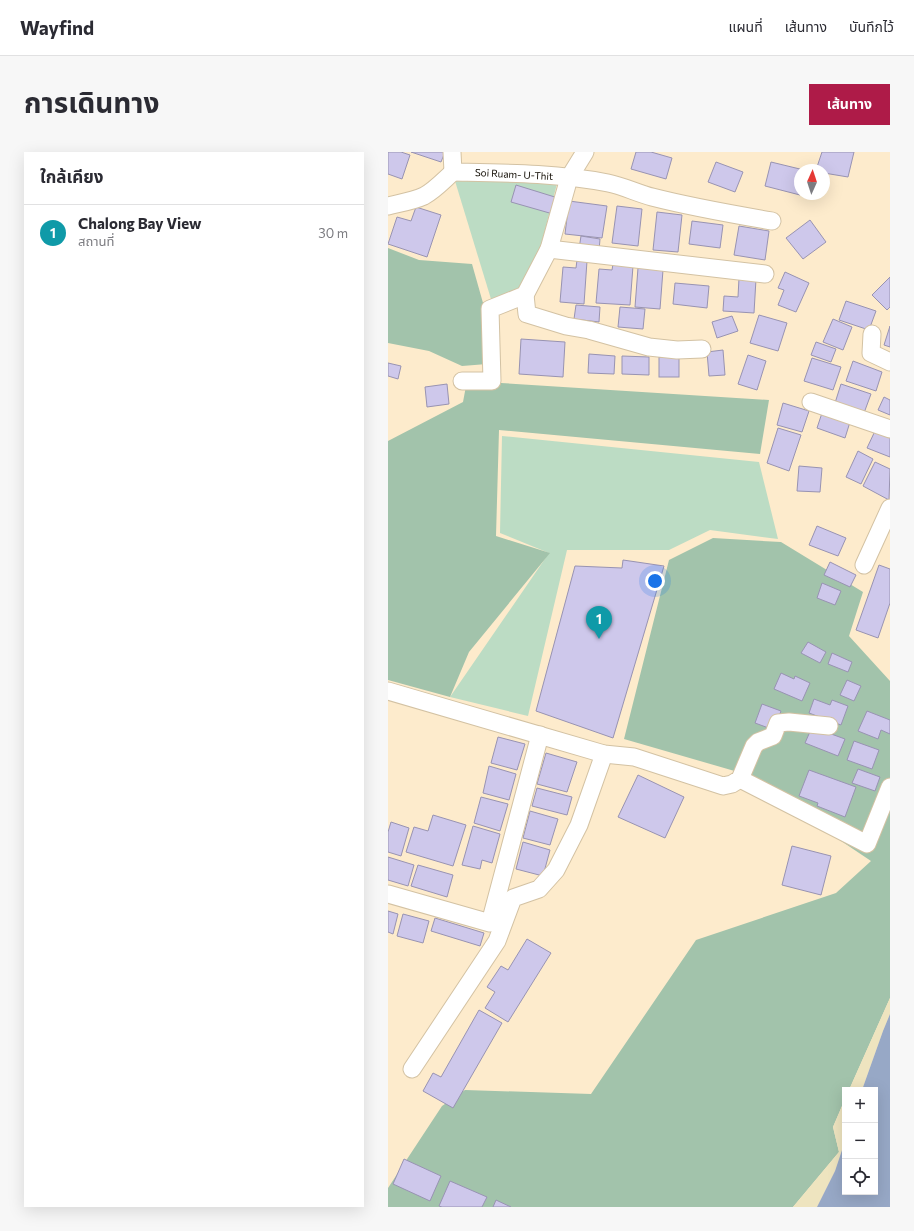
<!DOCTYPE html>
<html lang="th">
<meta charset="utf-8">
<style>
body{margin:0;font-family:Commissioner,"Noto Sans Thai",sans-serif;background:#f7f7f7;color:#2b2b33}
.controls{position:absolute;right:12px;bottom:12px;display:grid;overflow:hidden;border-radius:0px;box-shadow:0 4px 16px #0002}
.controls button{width:36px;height:36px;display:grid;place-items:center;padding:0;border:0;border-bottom:1px solid #e1e1e2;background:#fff;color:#2b2b33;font:20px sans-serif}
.compass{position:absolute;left:406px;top:12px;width:36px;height:36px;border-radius:50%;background:#fff;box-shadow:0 4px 16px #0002;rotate:3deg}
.you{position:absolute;left:267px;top:429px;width:14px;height:14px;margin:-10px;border:3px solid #fff;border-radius:50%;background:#1a73e8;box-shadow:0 0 0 6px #1a73e833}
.badge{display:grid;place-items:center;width:26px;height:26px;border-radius:50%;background:#ae1b48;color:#fff;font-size:13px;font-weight:700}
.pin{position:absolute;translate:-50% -33px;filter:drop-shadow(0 1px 2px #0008)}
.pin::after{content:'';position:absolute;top:21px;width:14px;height:12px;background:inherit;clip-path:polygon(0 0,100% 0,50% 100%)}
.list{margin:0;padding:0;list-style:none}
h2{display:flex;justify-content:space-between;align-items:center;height:52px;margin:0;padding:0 16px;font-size:17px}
h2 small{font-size:13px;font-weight:400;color:#7c7c81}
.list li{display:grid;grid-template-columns:26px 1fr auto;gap:12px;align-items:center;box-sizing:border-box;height:56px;padding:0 16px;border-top:1px solid #e1e1e2}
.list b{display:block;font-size:15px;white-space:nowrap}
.list p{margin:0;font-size:13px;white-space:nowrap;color:#7c7c81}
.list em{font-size:13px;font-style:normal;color:#7c7c81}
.icon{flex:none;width:22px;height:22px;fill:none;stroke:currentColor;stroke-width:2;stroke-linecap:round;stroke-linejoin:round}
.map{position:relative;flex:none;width:502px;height:1055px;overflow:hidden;border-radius:0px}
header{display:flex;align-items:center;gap:24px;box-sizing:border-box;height:56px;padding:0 20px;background:#fff;border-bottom:1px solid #e1e1e2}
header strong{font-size:19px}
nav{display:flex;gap:22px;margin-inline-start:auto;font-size:14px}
.intro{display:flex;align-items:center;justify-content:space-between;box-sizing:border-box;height:96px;padding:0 24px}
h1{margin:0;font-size:28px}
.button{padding:10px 18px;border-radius:0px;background:#ae1b48;color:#fff;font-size:14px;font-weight:700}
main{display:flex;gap:24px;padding:0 24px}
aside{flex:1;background:#fff;border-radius:0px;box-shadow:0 4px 16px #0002}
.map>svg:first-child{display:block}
</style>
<header>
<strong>Wayfind</strong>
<nav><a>แผนที่</a><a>เส้นทาง</a><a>บันทึกไว้</a></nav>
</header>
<div class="intro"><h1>การเดินทาง</h1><a class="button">เส้นทาง</a></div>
<main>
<aside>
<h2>ใกล้เคียง<small></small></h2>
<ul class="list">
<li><span class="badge" style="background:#0f9aa8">1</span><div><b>Chalong Bay View</b><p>สถานที่</p></div><em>30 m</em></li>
</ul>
</aside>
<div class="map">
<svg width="502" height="1055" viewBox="0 0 502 1055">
<rect width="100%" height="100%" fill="#fdebcc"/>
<g fill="#bcdcc4">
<path d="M171,24L151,101L133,136L103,147L67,29Z"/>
<path d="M114,284L371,310L390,387L322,378L281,398H179L140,564L62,545L161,401L112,381Z"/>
</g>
<g fill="#a2c3ab">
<path d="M0,96L31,108L84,112L97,158L99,212L74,214L41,199L0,191Z"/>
<path d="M113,231L381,248L372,302L111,278L108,384L162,401L81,500L62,545L0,528V289L75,250L78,234Z"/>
<path d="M325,386L393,390L475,440L461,484L502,529V846L461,938H457V947L445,975L451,1000L405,1055H0V1036L54,954L77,938L203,942L308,788L448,741L483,709L350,620L236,587L281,408Z"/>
</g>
<g fill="#eee4bf">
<path d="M502,846V862L495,879L474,938H461Z"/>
<path d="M457,947V989L447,1019L429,1055H405L451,1000L445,975Z"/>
</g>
<path fill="#97a8c6" d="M502,862V1055H429L447,1019L457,989V1040H487V938H474L495,879Z"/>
<g fill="#cec8eb" stroke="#9893b2">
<path d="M0,0H13L22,3L14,27L0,22Z"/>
<path d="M23,0H57L53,10Z"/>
<path d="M248,0H263L284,6L278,27L243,17Z"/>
<path d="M434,0H466L460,25L436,21V18H428Z"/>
<path d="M328,10L355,20L347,40L320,30Z"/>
<path d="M383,10L416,18H412V43L377,34Z"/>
<path d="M128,33L170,46L165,62L123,50Z"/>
<path d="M181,49L219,54L214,86L177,82Z"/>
<path d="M229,54L254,57L250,94L224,91Z"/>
<path d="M28,55L53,63L39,105L0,92L9,65L23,69Z"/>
<path d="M269,60L294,63L290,100L265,98Z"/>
<path d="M422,68L438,90L415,107L398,86Z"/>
<path d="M304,69L335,73L332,96L301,92Z"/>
<path d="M351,74L381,79L377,108L346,103Z"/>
<path d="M193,84L212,87L211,99L191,97Z"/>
<path d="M189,108L199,109L196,152L172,150L175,115L188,116Z"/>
<path d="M225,112L245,114L242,153L208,151L211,117L224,118Z"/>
<path d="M250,116L275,118L272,157L247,155Z"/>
<path d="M397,120L421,131L408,160L390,153L396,138L390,136Z"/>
<path d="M502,125V155L499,158L484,143Z"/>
<path d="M351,126L368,127L366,161L335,159L336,144L350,145Z"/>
<path d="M287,131L321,134L319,156L285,152Z"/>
<path d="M458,149L488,159L481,178L451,168Z"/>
<path d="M188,153L212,155L211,170L186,167Z"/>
<path d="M232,155L257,157L255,177L230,175Z"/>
<path d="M371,163L399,171L390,199L362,191Z"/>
<path d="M344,164L350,179L329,186L324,170Z"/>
<path d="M445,167L464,175L455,198L435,190Z"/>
<path d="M502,174V195L496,193Z"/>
<path d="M133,187L177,190L175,225L131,222Z"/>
<path d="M428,190L448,197L443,210L423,203Z"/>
<path d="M335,198L337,223L321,224L319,200Z"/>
<path d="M201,202L227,204L226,222L200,221Z"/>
<path d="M360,203L378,209L369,238L350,232Z"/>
<path d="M234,204L261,205V223L234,222Z"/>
<rect x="271" y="205" width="20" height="20"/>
<path d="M424,206L453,215L445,238L416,229Z"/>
<path d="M465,209L494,220L488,239L458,229Z"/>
<path d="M0,211L13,214L10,227L0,224Z"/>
<path d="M59,232L61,252L39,255L37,235Z"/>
<path d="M453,232L483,242L476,261L447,251Z"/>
<path d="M496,245L502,248V263L490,258Z"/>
<path d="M395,251L421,259L414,280L389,273Z"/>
<path d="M434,261L462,270L457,286L429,276Z"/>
<path d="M390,276L413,283L401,319L379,311Z"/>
<path d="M487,279L502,285V305L479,296Z"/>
<path d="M470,299L485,307L473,332L458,325Z"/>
<path d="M487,310L502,317L501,348L475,334Z"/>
<path d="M411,314L434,316L432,340L409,339Z"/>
<path d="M429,374L458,386L450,404L421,393Z"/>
<path d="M235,408L276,414L225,586L148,559L187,414L234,416Z"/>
<path d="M442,410L468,423L462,435L436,423Z"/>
<path d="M491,413L502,417V451L490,486L468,478Z"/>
<path d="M434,431L453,439L447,453L429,446Z"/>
<path d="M420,490L438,500L432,511L413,501Z"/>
<path d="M444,501L464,510L460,520L440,512Z"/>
<path d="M393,521L406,527L407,524L422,531L414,549L386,537Z"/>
<path d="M459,528L473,534L466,549L452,543Z"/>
<path d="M426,547L442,553L444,548L460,554L453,573L421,561Z"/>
<path d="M374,552L393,559L386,578L367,571Z"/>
<path d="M479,559L502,568V582L493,578L490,587L470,579Z"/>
<path d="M424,575L457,587L450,604L417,591Z"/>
<path d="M110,585L137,592L129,618L103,611Z"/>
<path d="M466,589L491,598L484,617L459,608Z"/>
<path d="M158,601L189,610L179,640L149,632Z"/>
<path d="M101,614L128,622L121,648L95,641Z"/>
<path d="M470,617L492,625L487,639L464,631Z"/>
<path d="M421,618L468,635L457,665L429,654L430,651L411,644Z"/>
<path d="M250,623L296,645L277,686L230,665Z"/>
<path d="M149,636L184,645L179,663L144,654Z"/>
<path d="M93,645L120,652L112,679L86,671Z"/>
<path d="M142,659L170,667L162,693L135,686Z"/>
<path d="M45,663L78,673L65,714L18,700L26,675L40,679Z"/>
<path d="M3,670L21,676L13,704L0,700V680Z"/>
<path d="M85,674L112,682L104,711L94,708L92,717L74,713Z"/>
<path d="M135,690L162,698L155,724L128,717Z"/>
<path d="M404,694L443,704L433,743L394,733Z"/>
<path d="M0,705L26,713L20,734L0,728Z"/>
<path d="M30,713L65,723L59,745L23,734Z"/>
<path d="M0,759L10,762L5,782L0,780Z"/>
<path d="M15,762L41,769L35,791L9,784Z"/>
<path d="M47,766L96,781L92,794L43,779Z"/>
<path d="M139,787L163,801L120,870L97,856L107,840L99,835L113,814L120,818Z"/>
<path d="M91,858L114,871L65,956L35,939L45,921L53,925Z"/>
<path d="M16,1007L53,1024L42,1049L5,1032Z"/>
<path d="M62,1029L99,1045L94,1055H54L51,1054Z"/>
<path d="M108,1048L123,1055H105Z"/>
</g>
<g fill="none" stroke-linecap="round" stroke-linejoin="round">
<defs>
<g id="minor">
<path d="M64,0L65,20C117,21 169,21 220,31C235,34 249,41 264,45C303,55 343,62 384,69"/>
<path d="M0,54C12,51 25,49 36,44C47,38 56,28 65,20"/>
<path d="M161,97L377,122"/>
<path d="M137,143L139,162L178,174L201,178L261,195L289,198L314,197"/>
<path d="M484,182L483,201L502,210"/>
<path d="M74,229H104L102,157L137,143L161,97L181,26L197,0"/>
<path d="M423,250L502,277"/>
<path d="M476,413L502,356"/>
<path d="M0,539L216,602L246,605L335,634L344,632L352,627L366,594L370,590L385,584L390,571L401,570L441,574"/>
<path d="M352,627L479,692L502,635"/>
<path d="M0,742L102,771L152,583"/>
<path d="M24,917L109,789L125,746L151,737L168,718L191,673L216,602"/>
</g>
</defs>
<use href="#minor" stroke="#d3c2a3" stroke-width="19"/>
<use href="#minor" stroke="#fff" stroke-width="17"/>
</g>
<g text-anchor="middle" stroke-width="4" stroke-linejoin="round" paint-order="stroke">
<g font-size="10" fill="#100b02" stroke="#fff">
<text transform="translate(126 22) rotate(3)" y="4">Soi Ruam- U-Thit</text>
</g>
</g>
</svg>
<div class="controls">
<button>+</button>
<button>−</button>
<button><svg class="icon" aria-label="locate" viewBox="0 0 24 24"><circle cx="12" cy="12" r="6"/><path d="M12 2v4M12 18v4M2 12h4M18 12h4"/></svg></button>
</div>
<svg class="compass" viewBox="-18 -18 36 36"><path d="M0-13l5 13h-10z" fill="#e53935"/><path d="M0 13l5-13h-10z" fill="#7c7c81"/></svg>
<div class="you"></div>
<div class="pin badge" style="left:211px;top:487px;background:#0f9aa8">1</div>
</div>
</main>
